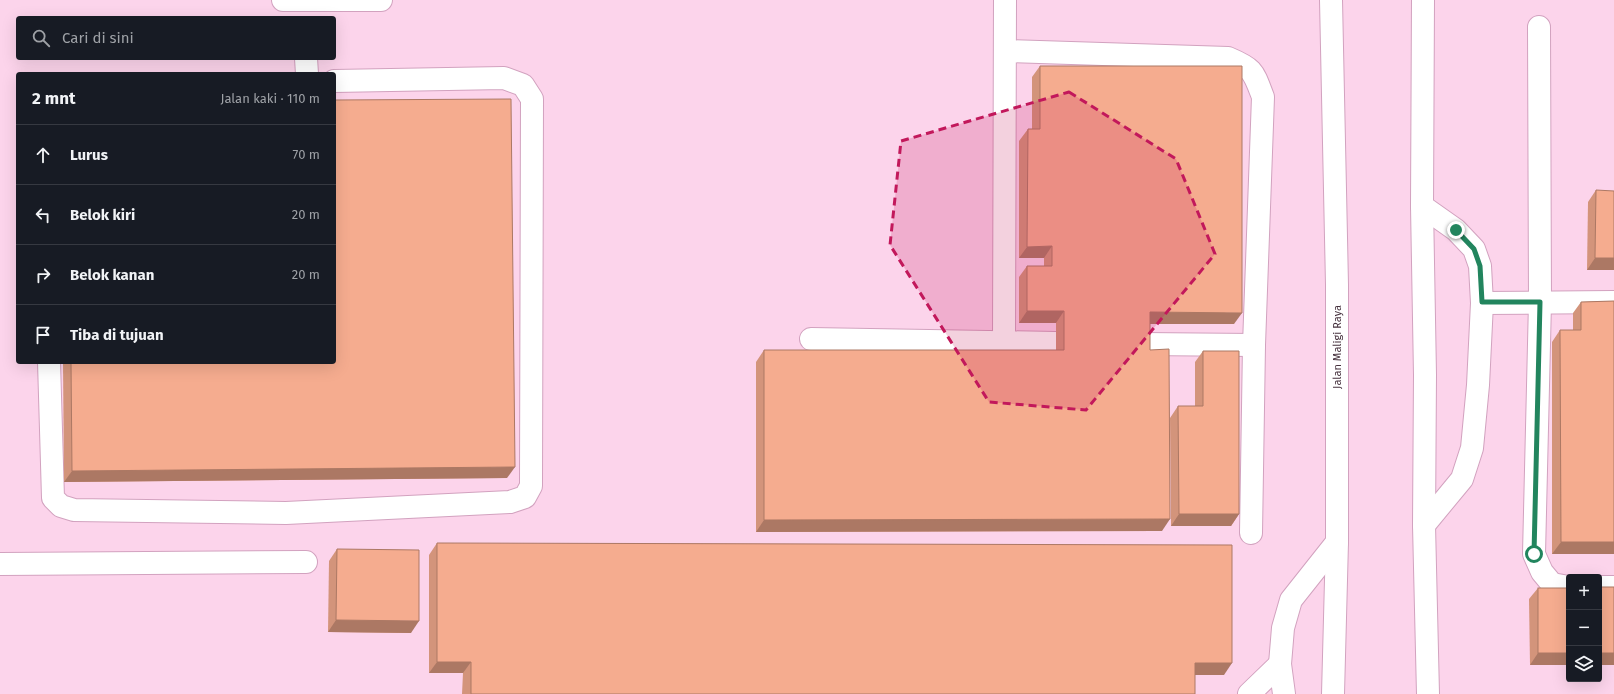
<!DOCTYPE html>
<html lang="id">
<meta charset="utf-8">
<style>
body{margin:0;font-family:"Fira Sans",sans-serif;background:#242831;color:#f1f3f6}
.controls{position:absolute;right:12px;bottom:12px;display:grid;overflow:hidden;border-radius:4px;box-shadow:0 4px 16px #0002}
.controls button{width:36px;height:36px;display:grid;place-items:center;padding:0;border:0;border-bottom:1px solid #363941;background:#171b24;color:#f1f3f6;font:20px sans-serif}
.stop{position:absolute;width:12px;height:12px;margin:-9px;border:3px solid #22855e;border-radius:50%;background:#fff}
.stop.end{background:#22855e;border-color:#fff;box-shadow:0 1px 4px #0008}
.list{margin:0;padding:0;list-style:none}
h2{display:flex;justify-content:space-between;align-items:center;height:52px;margin:0;padding:0 16px;font-size:17px}
h2 small{font-size:13px;font-weight:400;color:#9ea1a6}
.list li{display:grid;grid-template-columns:26px 1fr auto;gap:12px;align-items:center;box-sizing:border-box;height:60px;padding:0 16px;border-top:1px solid #363941}
.list b{display:block;font-size:15px;white-space:nowrap}
.list em{font-size:13px;font-style:normal;color:#9ea1a6}
.icon{flex:none;width:22px;height:22px;fill:none;stroke:currentColor;stroke-width:2;stroke-linecap:round;stroke-linejoin:round}
.map{position:relative;flex:none;width:1614px;height:694px;overflow:hidden}
.search{position:absolute;background:#171b24;box-shadow:0 4px 16px #0002;left:16px;top:16px;width:320px;height:44px;display:flex;align-items:center;gap:10px;box-sizing:border-box;padding:0 14px;border-radius:4px;color:#9ea1a6;font-size:15px}
.panel{position:absolute;background:#171b24;box-shadow:0 4px 16px #0002;left:16px;top:72px;width:320px;height:292px;border-radius:4px}
.map>svg:first-child{display:block}
</style>
<div class="map">
<svg width="1614" height="694" viewBox="0 0 1614 694">
<rect width="100%" height="100%" fill="#fcd4eb"/>
<g fill="none" stroke-linecap="round" stroke-linejoin="round">
<defs>
<g id="minor">
<path d="M283,0H381"/>
<path d="M1331,0L1337,285V542L1333,694"/>
<path d="M1423,0L1422,206L1425,375L1424,525L1428,694"/>
<path d="M1539,27L1540,302L1534,554L1542,572L1552,584L1569,587"/>
<path d="M1005,51L1228,58C1254,69 1253,71 1263,97L1254,345L1251,533"/>
<path d="M306,58L307,74"/>
<path d="M1422,206L1456,230L1474,249L1480,266L1482,303L1478,385L1472,448L1462,479L1424,525"/>
<path d="M1482,303L1614,302"/>
<path d="M811,339L1056,343"/>
<path d="M1004,342L1005,0"/>
<path d="M1142,344L1254,345"/>
<path d="M49,362L53,498L61,506L74,510L286,513L510,502L525,497L531,486L532,99L523,85L504,78L334,81"/>
<path d="M0,564L306,562"/>
<path d="M1599,587H1614"/>
<path d="M1249,694L1280,664"/>
<path d="M1284,694L1280,664L1283,628L1291,600L1337,542"/>
</g>
</defs>
<use href="#minor" stroke="#d2a2bf" stroke-width="24"/>
<use href="#minor" stroke="#fff" stroke-width="22"/>
</g>
<g fill="#d3947b">
<path d="M1040,66L1234,324H1150V350L1162,531L756,532V362L764,350H1056V323H1019V277L1027,266H1044V258H1019V141L1028,129H1032V77Z"/>
<path d="M1596,190L1614,270H1587L1588,202Z"/>
<path d="M1614,301V554H1552V342L1560,330H1573V313L1581,302Z"/>
<path d="M1203,351L1239,514L1231,526H1171L1170,418L1178,406H1195V362Z"/>
<path d="M63,362H334L507,478L64,482Z"/>
<path d="M437,543L1224,675H1195V694H462L463,673H429V555Z"/>
<path d="M337,549L411,633L328,632L329,561Z"/>
<path d="M1538,588H1569V665H1530L1529,599Z"/>
</g>
<g fill="#ac7864">
<path d="M1052,246L1044,258H1019L1027,247Z"/>
<path d="M1595,258H1614V270H1587Z"/>
<path d="M1027,311H1064L1056,323H1019Z"/>
<path d="M1150,312L1242,313L1234,324H1142Z"/>
<path d="M515,467L507,478L64,482L72,471Z"/>
<path d="M1179,514H1239L1231,526H1171Z"/>
<path d="M1170,519L1162,531L756,532L764,520Z"/>
<path d="M1561,542H1614V554H1552Z"/>
<path d="M336,620L419,621L411,633L328,632Z"/>
<path d="M1538,653H1569V665H1530Z"/>
<rect x="1599" y="653" width="15" height="12"/>
<path d="M437,662H471L463,673H429Z"/>
<path d="M1195,663H1232L1224,675H1187Z"/>
</g>
<g fill="#f5ac8f" stroke="#ac7864">
<path d="M1040,66H1242V313L1150,312V350L1169,349L1170,519L764,520V350H1064V311H1027V266H1052V246L1027,247L1028,129H1040Z"/>
<path d="M511,99L515,467L72,471L71,362H334V100Z"/>
<path d="M1596,190L1614,191V258H1595Z"/>
<path d="M1614,301V542H1561L1560,330H1581V302Z"/>
<path d="M1203,351H1239V514H1179L1178,406H1203Z"/>
<path d="M437,543L1232,545V663H1195V694H471V662H437Z"/>
<path d="M337,549L419,550V621L336,620Z"/>
<rect x="1599" y="587" width="15" height="66"/>
<rect x="1538" y="588" width="31" height="65"/>
</g>
<g fill="none" stroke-linecap="round" stroke-linejoin="round">
<path stroke="#22855e" stroke-width="5" d="M1456,230L1474,249L1480,266L1482,302H1540L1534,554"/>
</g>
<path fill="#c2185b" fill-opacity="0.2" stroke="#c2185b" stroke-width="3" stroke-dasharray="8 5" stroke-linejoin="round" d="M1069,92L1176,159L1215,254L1086,410L989,402L890,245L901,141Z"/>
<g text-anchor="middle" stroke-width="4" stroke-linejoin="round" paint-order="stroke">
<g font-size="11" fill="#45313d" stroke="#fff">
<text transform="translate(1337 347) rotate(-90)" y="4">Jalan Maligi Raya</text>
</g>
</g>
</svg>
<div class="controls">
<button>+</button>
<button>−</button>
<button><svg class="icon" aria-label="layers" viewBox="0 0 24 24"><path d="M12 4l9 5-9 5-9-5zM3 14l9 5 9-5"/></svg></button>
</div>
<div class="stop" style="left:1534px;top:554px"></div>
<div class="stop end" style="left:1456px;top:230px"></div>
<div class="search"><svg class="icon" aria-label="search" viewBox="0 0 24 24"><circle cx="10" cy="10" r="6"/><path d="M15 15l6 6"/></svg>Cari di sini</div>
<section class="panel">
<h2>2 mnt<small>Jalan kaki · 110 m</small></h2>
<ul class="list">
<li><svg class="icon" aria-label="ahead" viewBox="0 0 24 24"><path d="M12 20V5M6 11l6-6 6 6"/></svg><div><b>Lurus</b></div><em>70 m</em></li>
<li><svg class="icon" aria-label="left" viewBox="0 0 24 24"><path d="M17 20v-9H6M10 6l-5 5 5 5"/></svg><div><b>Belok kiri</b></div><em>20 m</em></li>
<li><svg class="icon" aria-label="right" viewBox="0 0 24 24"><path d="M7 20v-9h11M14 6l5 5-5 5"/></svg><div><b>Belok kanan</b></div><em>20 m</em></li>
<li><svg class="icon" aria-label="arrive" viewBox="0 0 24 24"><path d="M6 21V4h12l-3 4 3 4H6"/></svg><div><b>Tiba di tujuan</b></div></li>
</ul>
</section>
</div>
